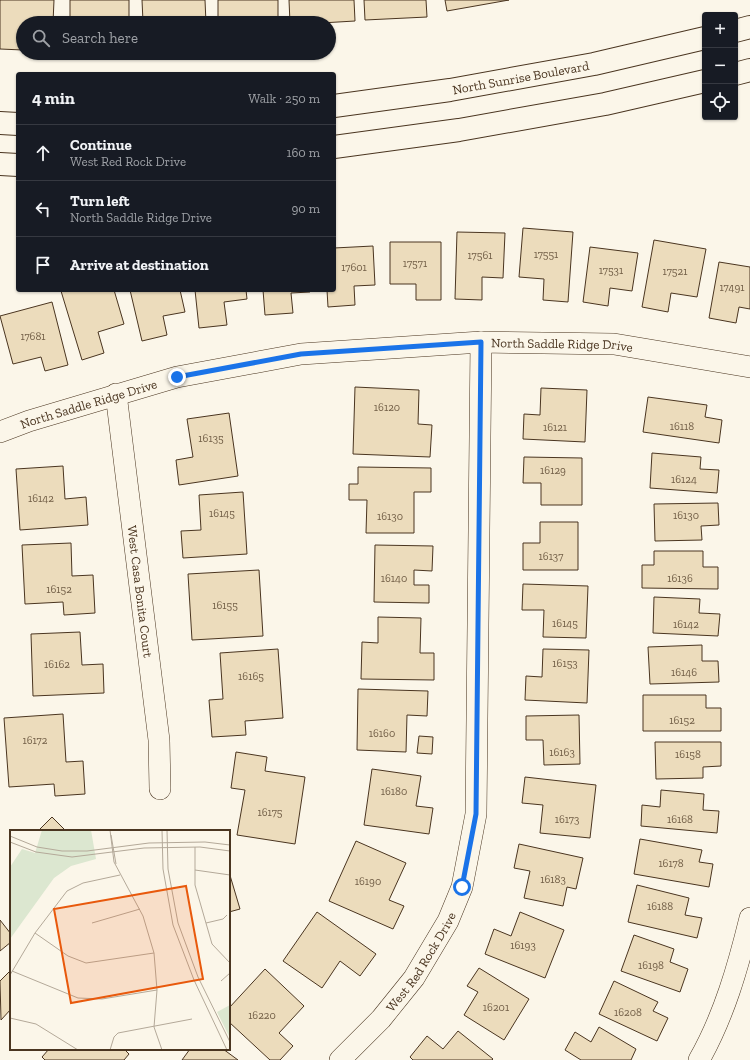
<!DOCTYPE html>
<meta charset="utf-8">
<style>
body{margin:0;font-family:"Zilla Slab",serif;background:#242831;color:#f1f3f6}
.controls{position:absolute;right:12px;top:12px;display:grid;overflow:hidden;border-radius:4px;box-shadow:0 1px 3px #0004}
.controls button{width:36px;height:36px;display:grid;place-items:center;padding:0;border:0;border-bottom:1px solid #363941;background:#171b24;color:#f1f3f6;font:20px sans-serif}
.stop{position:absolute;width:12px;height:12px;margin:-9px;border:3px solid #1a73e8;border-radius:50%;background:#fff}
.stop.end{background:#1a73e8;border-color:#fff;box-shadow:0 1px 4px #0008}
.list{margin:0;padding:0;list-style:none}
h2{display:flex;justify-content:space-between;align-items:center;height:52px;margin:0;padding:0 16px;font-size:17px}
h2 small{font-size:13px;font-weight:400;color:#9ea1a6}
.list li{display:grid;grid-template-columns:26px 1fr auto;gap:12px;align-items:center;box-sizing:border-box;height:56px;padding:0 16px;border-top:1px solid #363941}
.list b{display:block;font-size:15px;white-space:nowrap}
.list p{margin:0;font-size:13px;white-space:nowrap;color:#9ea1a6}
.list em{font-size:13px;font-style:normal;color:#9ea1a6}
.icon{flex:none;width:22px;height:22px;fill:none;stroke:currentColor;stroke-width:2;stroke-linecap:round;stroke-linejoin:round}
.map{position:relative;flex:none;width:750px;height:1060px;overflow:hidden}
.search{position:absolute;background:#171b24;box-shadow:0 1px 3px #0004;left:16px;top:16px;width:320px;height:44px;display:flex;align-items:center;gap:10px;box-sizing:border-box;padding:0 14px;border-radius:22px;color:#9ea1a6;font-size:15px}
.panel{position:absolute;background:#171b24;box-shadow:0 1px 3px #0004;left:16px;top:72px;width:320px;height:220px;border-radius:4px}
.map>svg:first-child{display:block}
</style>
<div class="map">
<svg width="750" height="1060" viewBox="0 0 750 1060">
<rect width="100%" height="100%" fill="#fbf6e9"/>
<g fill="#ecdcbc" stroke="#4a3520">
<path d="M0,0H54L53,23H23V50L0,49Z"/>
<rect x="70" y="0" width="59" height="23"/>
<path d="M142,0H205L206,23H169V21L143,22Z"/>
<rect x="218" y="0" width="60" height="23"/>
<path d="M289,0H354L355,21L321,23H290Z"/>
<path d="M364,0H426L427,17L365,20Z"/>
<path d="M445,0H509L447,11Z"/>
<path d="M523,228L573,232L568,302L543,300L544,279L519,277Z"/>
<path d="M457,232L505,233L503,278L482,277V300L455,299Z"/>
<path d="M654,240L706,249L697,297L671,293L668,312L642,307Z"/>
<path d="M390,242H441V300H416V284H390Z"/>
<path d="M373,246L375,285L354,286L355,305L328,307L327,290H334V248Z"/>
<path d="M590,247L638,253L632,291L610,288L608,306L583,302Z"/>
<path d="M719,262L750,267V309L739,307L736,323L709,318Z"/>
<path d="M63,290H114L124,324L98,332L104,353L82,360L61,291Z"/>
<path d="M130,290H180L185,312L163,316L167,335L142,341Z"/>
<path d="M195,290H246L247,299L224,302L227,325L199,328Z"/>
<path d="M263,290H310V292L291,293L293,313L265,315Z"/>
<path d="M52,302L68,365L45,371L41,357L13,364L0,316Z"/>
<path d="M355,387L419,390L418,424L432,425L430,457L353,454Z"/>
<path d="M541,388L587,390L585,442L523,439L524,414L540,415Z"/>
<path d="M648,397L707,405L705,417L722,420L719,443L643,432Z"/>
<path d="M229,413L238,476L179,485L176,460L193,457L187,419Z"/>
<path d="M652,453L701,457L700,469L719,470L717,493L650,488Z"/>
<path d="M524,457L582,458V505H541V483H523Z"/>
<path d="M63,466L65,499L86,497L88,525L20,530L16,469Z"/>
<path d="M358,467L431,468V492H414V533H366L367,500H349V484H358Z"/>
<path d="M243,492L247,554L183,558L181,531L201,530L199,495Z"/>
<path d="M718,503L719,525L701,526L702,540L655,541L654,504Z"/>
<path d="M540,522H578V570H523V543H540Z"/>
<path d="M71,543L72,576L93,575L95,613L64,615L63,602L25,604L22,545Z"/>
<path d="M375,545L433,546L432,571L414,570V585H429V603L374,602Z"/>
<path d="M654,551H703V567H718V589L642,588V565H654Z"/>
<path d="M259,570L263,636L192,640L188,574Z"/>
<path d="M523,584L588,586L586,638L543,637L544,610H522Z"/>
<path d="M654,597L700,599L699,613L720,614L718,636L653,633Z"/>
<path d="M378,617L421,618L420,653H434V680L361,679L362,642L378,643Z"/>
<path d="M80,632L82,665L103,664L104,693L33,696L31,634Z"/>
<path d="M702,645V661H718L719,682L650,684L648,647Z"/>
<path d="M278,649L283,718L245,721L246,735L212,737L209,700L223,699L220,653Z"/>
<path d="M543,649L589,650L587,703L525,700L526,676L542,677Z"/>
<path d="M358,689L428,691L427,716L407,715L406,752L357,750Z"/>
<path d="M643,695H706V708H721V731H643Z"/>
<path d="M63,714L66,762L83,761L85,794L55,796L54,784L9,787L4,718Z"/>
<path d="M579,715L580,764L544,765L543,740H526V716Z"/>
<path d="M419,736L433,737L432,754L417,753Z"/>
<path d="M655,742H721V766L703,767V778L656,779Z"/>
<path d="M236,752L267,757L265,771L305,777L295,844L237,835L245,790L231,788Z"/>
<path d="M372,769L421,776L416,806L433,808L429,834L364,825Z"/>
<path d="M525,777L596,785L590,838L540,833L543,805L522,803Z"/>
<path d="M661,790L704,794L703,810L719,811L717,833L641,826L642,805L660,807Z"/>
<path d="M52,817L66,831H38Z"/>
<path d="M640,839L702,850L699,862L713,864L709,887L634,874Z"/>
<path d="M356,841L406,863L389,900L404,906L393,929L329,901Z"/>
<path d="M519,844L583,858L576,889L567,887L563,906L524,898L530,871L514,868Z"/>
<path d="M229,872L240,909L229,912Z"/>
<path d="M637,885L689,898L685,915L702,918L697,938L628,922Z"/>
<path d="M317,912L376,954L360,976L340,961L322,988L283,961Z"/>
<path d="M520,912L564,930L545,978L485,954L494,929L511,936Z"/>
<path d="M0,920L11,934V942L0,951Z"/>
<path d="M634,935L674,949L670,962L688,969L680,992L621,971Z"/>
<path d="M479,968L529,999L504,1040L464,1015L478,992L467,986Z"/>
<path d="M265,969L304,1006L279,1033L293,1046L280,1060H270L229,1022V1008Z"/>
<path d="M11,970V1009L1,1020L0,981Z"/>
<path d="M614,981L658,1002L653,1011L668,1018L657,1041L599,1014Z"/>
<path d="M599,1027L636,1049L631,1060H581L565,1050L575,1032L591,1042Z"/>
<path d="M458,1031L493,1059L492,1060H413L410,1057L427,1036L443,1049Z"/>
<path d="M49,1049H124L129,1054L124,1060H45L42,1057Z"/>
<path d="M190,1049H223L238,1060H182Z"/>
</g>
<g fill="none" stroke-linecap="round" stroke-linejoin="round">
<defs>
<g id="street">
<path id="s1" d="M116,394L159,740L160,789"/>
<path id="s2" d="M0,432L29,421L177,377L301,354L481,342L614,344L750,367"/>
<path id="s3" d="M340,1060L381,1019L414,978L448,921L462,887L476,814L481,342"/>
<path d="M699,1060C724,1016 738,967 750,918"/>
</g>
<g id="secondary">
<path d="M735,31L750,27"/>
<path d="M735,74L750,70"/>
<path id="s4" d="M334,106L450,90L594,64L705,38"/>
<path d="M0,123L18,124"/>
<path d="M334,147L459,130L605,104L705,81"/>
<path d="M0,164L18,165"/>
</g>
</defs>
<use href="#street" stroke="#4a3520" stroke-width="22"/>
<use href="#secondary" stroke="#4a3520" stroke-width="24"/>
<use href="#street" stroke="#fbf6e9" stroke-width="21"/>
<use href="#secondary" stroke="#fbf6e9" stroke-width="22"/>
</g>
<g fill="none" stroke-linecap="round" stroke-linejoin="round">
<path stroke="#1a73e8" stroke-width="5" d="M177,377L301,354L481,342L476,814L462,887"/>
</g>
<g text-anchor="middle" stroke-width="3" stroke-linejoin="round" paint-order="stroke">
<g font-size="11" fill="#725f47">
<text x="546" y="258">17551</text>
<text x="480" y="259">17561</text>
<text x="415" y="267">17571</text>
<text x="354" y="271">17601</text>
<text x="611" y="274">17531</text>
<text x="675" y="275">17521</text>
<text x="732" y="291">17491</text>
<text x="33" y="340">17681</text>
<text x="387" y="411">16120</text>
<text x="682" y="430">16118</text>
<text x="555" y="431">16121</text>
<text x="211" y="442">16135</text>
<text x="553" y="474">16129</text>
<text x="684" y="483">16124</text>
<text x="41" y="502">16142</text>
<text x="222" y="517">16145</text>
<text x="686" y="519">16130</text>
<text x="390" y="520">16130</text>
<text x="551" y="560">16137</text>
<text x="394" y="582">16140</text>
<text x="680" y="582">16136</text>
<text x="59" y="593">16152</text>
<text x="225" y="609">16155</text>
<text x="565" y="627">16145</text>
<text x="686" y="628">16142</text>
<text x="565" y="667">16153</text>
<text x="57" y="668">16162</text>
<text x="684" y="676">16146</text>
<text x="251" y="680">16165</text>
<text x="682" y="724">16152</text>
<text x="382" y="737">16160</text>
<text x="35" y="744">16172</text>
<text x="562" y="756">16163</text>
<text x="688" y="758">16158</text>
<text x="394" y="795">16180</text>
<text x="270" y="816">16175</text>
<text x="567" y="823">16173</text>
<text x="680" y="823">16168</text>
<text x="671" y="867">16178</text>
<text x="553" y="883">16183</text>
<text x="368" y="885">16190</text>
<text x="660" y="910">16188</text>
<text x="523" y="949">16193</text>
<text x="651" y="969">16198</text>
<text x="496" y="1011">16201</text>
<text x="628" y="1016">16208</text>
<text x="262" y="1019">16220</text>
</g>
<g font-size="13" fill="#4a3520" stroke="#fbf6e9">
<text dy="5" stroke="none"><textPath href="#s4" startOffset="189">North Sunrise Boulevard</textPath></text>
<text dy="5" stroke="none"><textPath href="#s2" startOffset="573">North Saddle Ridge Drive</textPath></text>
<text dy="5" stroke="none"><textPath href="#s2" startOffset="93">North Saddle Ridge Drive</textPath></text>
<text dy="5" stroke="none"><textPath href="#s1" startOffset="199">West Casa Bonita Court</textPath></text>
<text dy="5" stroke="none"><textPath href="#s3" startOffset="128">West Red Rock Drive</textPath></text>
</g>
</g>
<g transform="translate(10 830)">
<rect width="220" height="220" fill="#fbf6e9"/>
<path d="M32,0H81L86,29L61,36L44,48L0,109V37L12,19L25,23ZM220,175V208L207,182Z" fill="#dce7d0"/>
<path fill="none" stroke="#b4a999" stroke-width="1" d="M100,0L104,32L133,86L144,123L147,160L144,197L152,220M152,0L153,39L163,95L184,150L217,220M157,0L158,39L168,93L188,147L220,212M101,5L106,34M0,6L27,17L52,21H77L139,13L195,12L220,15M0,12L26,22L62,27L134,18L190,17L220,21M185,17V55L202,114L220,133M185,40L220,45M82,93L130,79M196,93L213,89L217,85M25,103L58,126L76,133L144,123M2,141L68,168L92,169L147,160M0,145L25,103L57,61L73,53L110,45M211,151L220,143M0,188L26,194L68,220M100,220L104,207L108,203L182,189"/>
<path fill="#e8590c" fill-opacity="0.15" stroke="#e8590c" stroke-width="2" d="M176,56L193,149L61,173L44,79Z"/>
<rect width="220" height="220" fill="none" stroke="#4a3520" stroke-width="2"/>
</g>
</svg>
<div class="controls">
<button>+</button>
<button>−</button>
<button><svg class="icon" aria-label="locate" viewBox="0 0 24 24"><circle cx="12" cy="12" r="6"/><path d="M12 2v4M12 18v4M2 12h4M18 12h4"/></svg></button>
</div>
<div class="stop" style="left:462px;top:887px"></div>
<div class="stop end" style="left:177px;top:377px"></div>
<div class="search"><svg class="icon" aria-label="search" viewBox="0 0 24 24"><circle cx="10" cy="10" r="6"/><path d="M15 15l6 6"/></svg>Search here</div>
<section class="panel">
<h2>4 min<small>Walk · 250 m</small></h2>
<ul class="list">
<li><svg class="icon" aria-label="ahead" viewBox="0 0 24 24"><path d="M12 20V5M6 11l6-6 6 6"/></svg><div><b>Continue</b><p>West Red Rock Drive</p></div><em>160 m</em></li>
<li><svg class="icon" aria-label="left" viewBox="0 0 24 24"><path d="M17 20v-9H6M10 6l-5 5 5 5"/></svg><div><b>Turn left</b><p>North Saddle Ridge Drive</p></div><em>90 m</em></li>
<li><svg class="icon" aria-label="arrive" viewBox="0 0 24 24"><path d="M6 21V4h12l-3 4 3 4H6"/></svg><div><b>Arrive at destination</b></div></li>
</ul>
</section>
</div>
